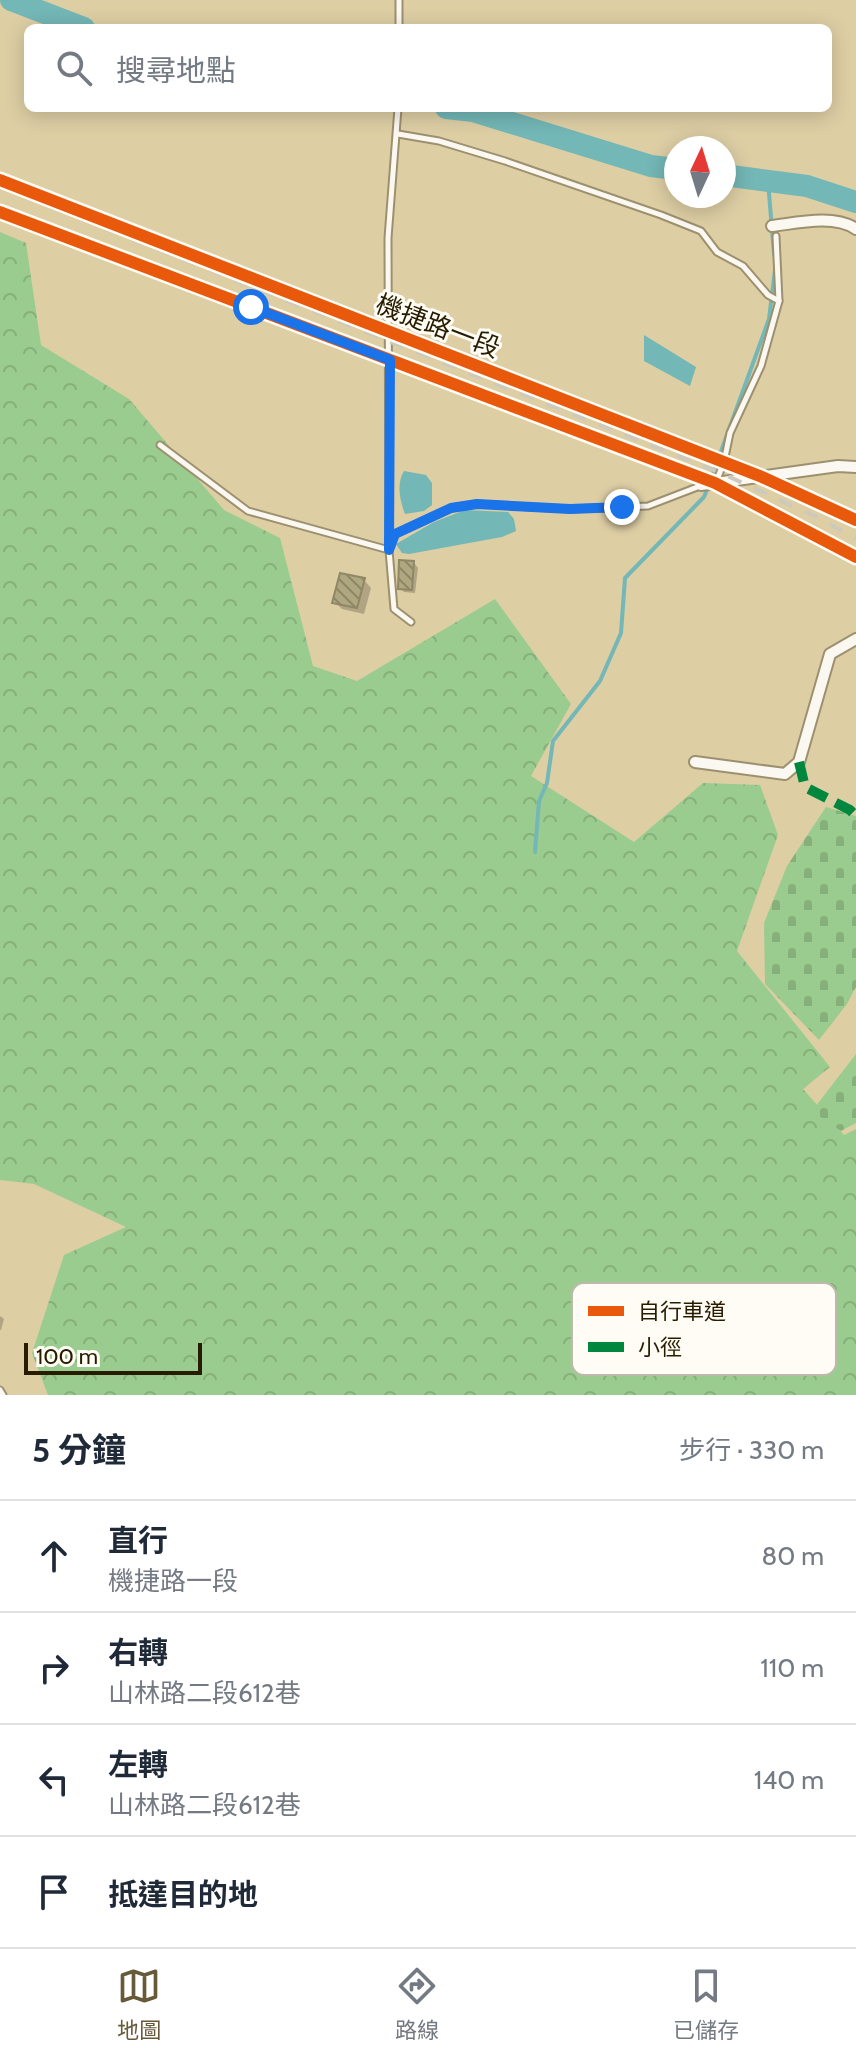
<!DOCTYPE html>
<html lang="zh-TW">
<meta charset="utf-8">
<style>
body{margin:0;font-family:Cabin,"Noto Sans TC",sans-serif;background:#f2f2f3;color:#1f2937}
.compass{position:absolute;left:664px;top:136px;width:72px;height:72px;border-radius:50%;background:#fff;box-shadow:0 4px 20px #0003;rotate:4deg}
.scale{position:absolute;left:24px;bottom:20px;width:178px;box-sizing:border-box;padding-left:8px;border:4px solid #271c00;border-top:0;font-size:22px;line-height:28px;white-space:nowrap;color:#271c00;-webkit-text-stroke:6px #fffcf5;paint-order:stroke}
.stop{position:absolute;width:24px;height:24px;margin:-18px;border:6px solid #1a73e8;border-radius:50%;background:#fff}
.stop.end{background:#1a73e8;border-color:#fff;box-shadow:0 2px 8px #0008}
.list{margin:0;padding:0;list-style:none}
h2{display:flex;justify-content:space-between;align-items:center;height:104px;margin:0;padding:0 32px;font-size:34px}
h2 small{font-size:26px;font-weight:400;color:#747a83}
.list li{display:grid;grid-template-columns:52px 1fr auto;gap:24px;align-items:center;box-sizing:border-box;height:112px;padding:0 32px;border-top:2px solid #e0e1e3}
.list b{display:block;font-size:30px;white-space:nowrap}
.list p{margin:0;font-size:26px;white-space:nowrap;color:#747a83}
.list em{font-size:26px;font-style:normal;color:#747a83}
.icon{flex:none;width:44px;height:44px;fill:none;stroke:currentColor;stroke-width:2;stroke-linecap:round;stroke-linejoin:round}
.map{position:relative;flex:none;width:856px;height:1395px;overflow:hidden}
.search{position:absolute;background:#fff;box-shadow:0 4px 20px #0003;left:24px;right:24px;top:24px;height:88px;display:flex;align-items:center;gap:20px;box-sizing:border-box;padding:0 28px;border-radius:12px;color:#747a83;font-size:30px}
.sheet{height:552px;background:#fff}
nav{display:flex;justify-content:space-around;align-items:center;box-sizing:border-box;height:112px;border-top:2px solid #e0e1e3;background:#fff;font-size:22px;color:#747a83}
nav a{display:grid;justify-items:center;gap:4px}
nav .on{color:#675a39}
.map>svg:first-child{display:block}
</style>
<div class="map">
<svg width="856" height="1395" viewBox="0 0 856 1395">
<defs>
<pattern id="forest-crowns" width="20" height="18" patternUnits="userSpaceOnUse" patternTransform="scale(2)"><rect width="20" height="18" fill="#9bcc8f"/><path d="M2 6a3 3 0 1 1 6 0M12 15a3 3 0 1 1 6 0" fill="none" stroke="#86af7a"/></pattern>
<pattern id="cemetery-stones" width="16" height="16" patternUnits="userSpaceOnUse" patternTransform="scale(2)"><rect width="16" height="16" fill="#9bcc8f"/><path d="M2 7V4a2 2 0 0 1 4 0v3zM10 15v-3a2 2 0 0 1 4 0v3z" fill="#86af7a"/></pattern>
<pattern id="building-back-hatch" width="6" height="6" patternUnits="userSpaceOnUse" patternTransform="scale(2)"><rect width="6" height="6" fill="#aea77f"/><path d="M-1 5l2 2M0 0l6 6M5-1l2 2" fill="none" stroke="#8e8766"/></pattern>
</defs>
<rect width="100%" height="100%" fill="#ddcea4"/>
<path fill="url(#forest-crowns)" d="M0,232L26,243L41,345L129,399L224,510L280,538L313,666L357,681L495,599L571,704L531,776L634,842L703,783L760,785L778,835L737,951L830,1067L803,1089L844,1135L856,1129V1395H48L32,1353L64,1255L126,1227L34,1184L0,1180Z"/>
<g fill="url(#cemetery-stones)">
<path d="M826,807L856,816V987L847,1004L819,1040L765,984L764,923L787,866Z"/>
<path d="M856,1054V1123L841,1131L812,1111Z"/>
</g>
<g fill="#73b7b6">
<path d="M644,335L696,367L690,386L644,361Z"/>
<path d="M404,471L426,475L432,483V505L424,511L405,514C400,501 396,484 404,471Z"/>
<path d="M465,510L508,512L514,519L516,531L502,537L409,554L402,553L396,544L434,522Z"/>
</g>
<g fill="#0003">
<path d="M414,563L418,568L415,593L404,592L400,588Z"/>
<path d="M364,580L371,588L364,614L342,609L335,602Z"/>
<path d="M0,1316L4,1319L1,1330H0Z"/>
</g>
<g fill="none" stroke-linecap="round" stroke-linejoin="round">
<g stroke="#73b7b6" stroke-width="4">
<path d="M768,181L774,254"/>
<path d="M711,479L769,319L775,270"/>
<path d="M535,852L539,801L547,783L553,741L600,681L621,633L625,578L704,497L708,487"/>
</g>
<g stroke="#73b7b6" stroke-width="22">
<path d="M11,0L84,28"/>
<path d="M446,108L473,111L651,166L676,169"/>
<path d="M724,175L807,186L856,202"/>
</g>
</g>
<g fill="url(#building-back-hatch)" stroke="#8f8866" stroke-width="2">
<path d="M399,560L414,561L412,590L398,589Z"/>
<path d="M340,573L365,578L357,608L332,603Z"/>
</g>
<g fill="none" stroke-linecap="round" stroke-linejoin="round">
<defs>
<g id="service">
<path d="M399,0V28"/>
<path d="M398,108L388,238L389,550L394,609L411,622"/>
<path d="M398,134L439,141L505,161L661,215L701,231L717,252L743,266L768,295L779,301"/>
<path d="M160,445L248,511L389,550L395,534L451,508L477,504L570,509L648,506L700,486"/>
<path d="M716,482L724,462L730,433L761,366L779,301L776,236"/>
<path d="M0,1390L3,1395"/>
</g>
<g id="minor">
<path d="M0,212L715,483L856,557"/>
<path d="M772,226C797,223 834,214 856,229"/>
<path d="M701,485L838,466L856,467"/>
<path d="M695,762L785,774L799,762L830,654L856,639"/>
</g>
</defs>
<use href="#service" stroke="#9d906e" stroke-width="9"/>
<use href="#minor" stroke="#9d906e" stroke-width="14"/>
<use href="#service" stroke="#faf8f1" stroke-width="5"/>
<use href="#minor" stroke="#faf8f1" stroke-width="10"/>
<g stroke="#cec9bd" stroke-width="4" stroke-dasharray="14 14" stroke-linecap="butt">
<path d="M0,187L721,473L819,518L856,539"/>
<path d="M0,206L522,406"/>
</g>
<path stroke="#00873e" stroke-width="10" stroke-dasharray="20 10" stroke-linecap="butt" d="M799,762L805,787L850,810L856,816"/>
<defs>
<g id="cycleway">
<path d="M0,180L762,477L856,520"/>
<path d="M0,212L715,483L856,557"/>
</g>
</defs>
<use href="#cycleway" stroke="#fffcf5" stroke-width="17"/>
<use href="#cycleway" stroke="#e8590c" stroke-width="12"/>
</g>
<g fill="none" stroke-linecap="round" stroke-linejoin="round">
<path stroke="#1a73e8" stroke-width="10" d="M251,307L390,360L389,550L395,534L451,508L477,504L570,509L622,507"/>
</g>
<g text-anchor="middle" stroke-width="6" stroke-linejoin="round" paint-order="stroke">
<g font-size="26" fill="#271c00" stroke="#fffcf5">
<text transform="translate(438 326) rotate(21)" y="9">機捷路一段</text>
</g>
</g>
<rect x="572" y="1283" width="264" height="92" rx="12" fill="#fffcf5" stroke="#beb9ac" stroke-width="2"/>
<rect x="588" y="1306" width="36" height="10" fill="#e8590c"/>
<rect x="588" y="1342" width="36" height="10" fill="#00873e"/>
<g font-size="22" fill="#271c00">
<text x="638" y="1319">自行車道</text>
<text x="638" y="1355">小徑</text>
</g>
</svg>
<svg class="compass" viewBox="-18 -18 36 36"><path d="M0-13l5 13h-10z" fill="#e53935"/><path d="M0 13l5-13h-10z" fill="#747a83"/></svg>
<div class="scale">100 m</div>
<div class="stop" style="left:251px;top:307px"></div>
<div class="stop end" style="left:622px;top:507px"></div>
<div class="search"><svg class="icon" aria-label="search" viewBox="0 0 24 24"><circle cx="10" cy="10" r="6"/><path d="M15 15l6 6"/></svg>搜尋地點</div>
</div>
<section class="sheet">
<h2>5 分鐘<small>步行 · 330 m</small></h2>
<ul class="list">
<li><svg class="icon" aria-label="ahead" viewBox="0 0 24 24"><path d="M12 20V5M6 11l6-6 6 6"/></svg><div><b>直行</b><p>機捷路一段</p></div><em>80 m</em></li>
<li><svg class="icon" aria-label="right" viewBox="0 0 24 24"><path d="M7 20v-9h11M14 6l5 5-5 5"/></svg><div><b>右轉</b><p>山林路二段612巷</p></div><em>110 m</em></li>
<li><svg class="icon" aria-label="left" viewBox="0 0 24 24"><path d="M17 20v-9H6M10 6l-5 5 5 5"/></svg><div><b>左轉</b><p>山林路二段612巷</p></div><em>140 m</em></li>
<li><svg class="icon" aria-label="arrive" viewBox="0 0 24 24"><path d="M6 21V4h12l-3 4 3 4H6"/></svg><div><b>抵達目的地</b></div></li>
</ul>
</section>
<nav>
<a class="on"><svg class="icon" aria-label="map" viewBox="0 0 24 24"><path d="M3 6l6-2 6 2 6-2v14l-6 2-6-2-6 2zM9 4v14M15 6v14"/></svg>地圖</a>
<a><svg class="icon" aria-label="directions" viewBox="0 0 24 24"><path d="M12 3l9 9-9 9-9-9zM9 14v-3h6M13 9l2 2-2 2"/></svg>路線</a>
<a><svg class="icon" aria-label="saved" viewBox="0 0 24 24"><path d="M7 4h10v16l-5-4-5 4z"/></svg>已儲存</a>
</nav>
